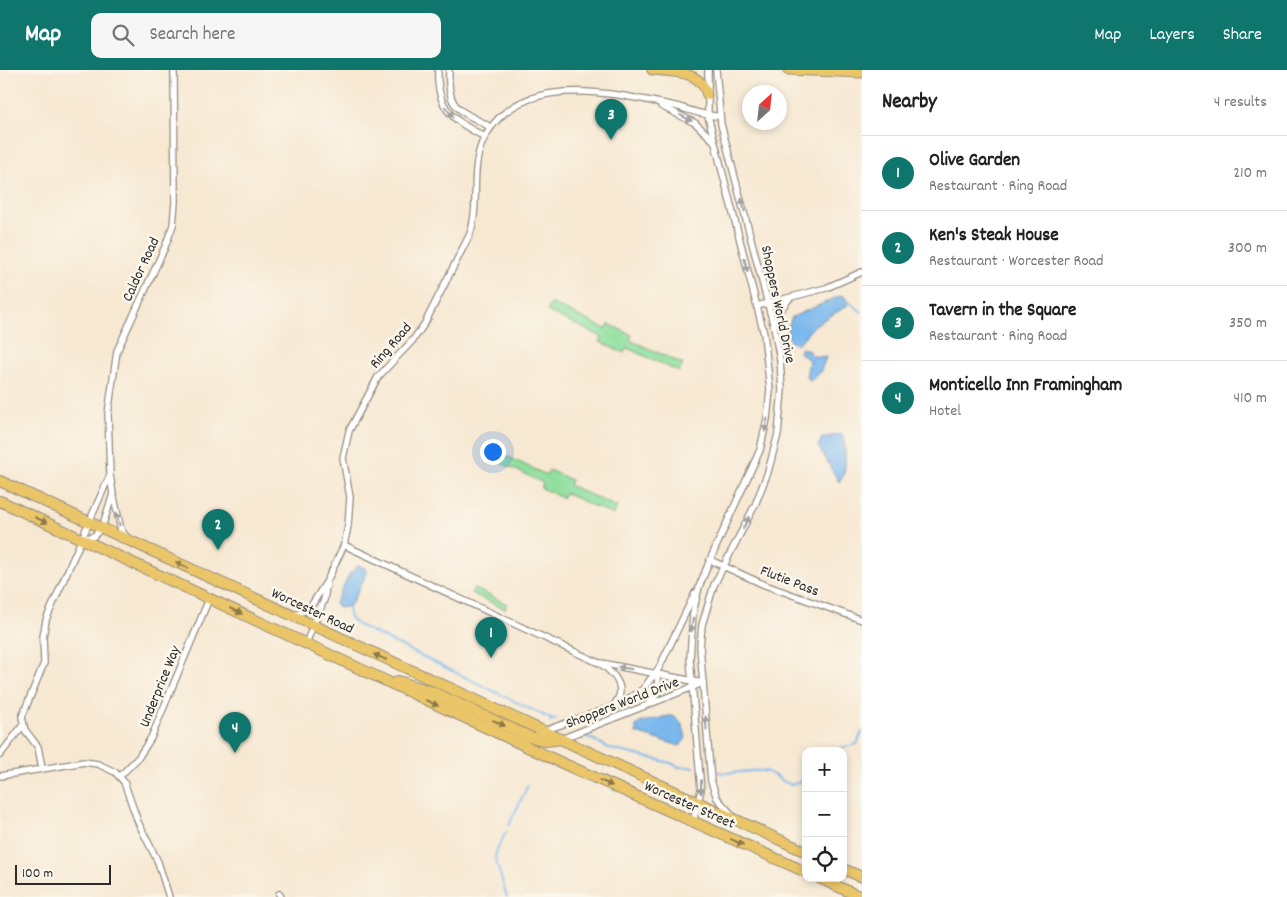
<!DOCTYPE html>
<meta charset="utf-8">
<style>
body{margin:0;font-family:Dekko,sans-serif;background:#f6f6f6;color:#222}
.controls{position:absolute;right:15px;bottom:15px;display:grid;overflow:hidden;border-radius:10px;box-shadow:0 2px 8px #0003}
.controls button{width:45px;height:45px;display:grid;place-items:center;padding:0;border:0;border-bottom:1px solid #e0e0e0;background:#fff;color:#222;font:25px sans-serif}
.compass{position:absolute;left:742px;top:15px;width:45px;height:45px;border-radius:50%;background:#fff;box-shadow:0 2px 8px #0003;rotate:27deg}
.scale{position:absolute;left:15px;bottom:12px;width:96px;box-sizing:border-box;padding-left:5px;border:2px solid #2b2b2b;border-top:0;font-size:14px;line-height:18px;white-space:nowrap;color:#2b2b2b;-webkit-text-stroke:4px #fbf7ec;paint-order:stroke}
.you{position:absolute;left:492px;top:381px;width:18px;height:18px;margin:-12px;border:4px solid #fff;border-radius:50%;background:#1a73e8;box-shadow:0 0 0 8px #1a73e833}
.badge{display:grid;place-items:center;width:32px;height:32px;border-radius:50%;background:#0f766e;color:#fff;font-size:16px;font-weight:700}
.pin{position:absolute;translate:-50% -41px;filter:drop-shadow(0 1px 2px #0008)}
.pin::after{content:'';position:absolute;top:26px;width:18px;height:15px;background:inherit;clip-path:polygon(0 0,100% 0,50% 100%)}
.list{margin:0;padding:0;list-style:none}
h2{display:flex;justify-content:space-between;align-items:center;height:65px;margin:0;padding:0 20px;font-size:21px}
h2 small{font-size:16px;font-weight:400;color:#767676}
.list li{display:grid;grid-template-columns:32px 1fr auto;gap:15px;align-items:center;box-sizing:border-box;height:75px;padding:0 20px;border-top:1px solid #e0e0e0}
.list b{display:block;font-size:19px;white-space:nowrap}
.list p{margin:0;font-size:16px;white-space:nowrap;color:#767676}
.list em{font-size:16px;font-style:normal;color:#767676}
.icon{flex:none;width:28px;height:28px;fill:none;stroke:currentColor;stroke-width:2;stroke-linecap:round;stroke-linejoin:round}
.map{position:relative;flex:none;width:862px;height:827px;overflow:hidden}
header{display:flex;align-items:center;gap:30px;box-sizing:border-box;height:70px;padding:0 25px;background:#0f766e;color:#fff}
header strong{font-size:24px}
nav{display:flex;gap:28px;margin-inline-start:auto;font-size:18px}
.search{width:350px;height:45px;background:#f6f6f6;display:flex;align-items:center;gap:12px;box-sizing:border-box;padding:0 18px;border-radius:10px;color:#767676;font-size:19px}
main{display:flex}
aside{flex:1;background:#fff}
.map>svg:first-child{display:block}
</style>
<header>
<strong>Map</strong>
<div class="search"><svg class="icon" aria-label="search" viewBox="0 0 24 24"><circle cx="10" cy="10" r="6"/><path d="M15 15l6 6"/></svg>Search here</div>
<nav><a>Map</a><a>Layers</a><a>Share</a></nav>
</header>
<main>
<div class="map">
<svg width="862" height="827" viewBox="0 0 862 827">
<rect width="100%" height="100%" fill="#fbf7ec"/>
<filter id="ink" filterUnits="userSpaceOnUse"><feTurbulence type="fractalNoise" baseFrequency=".02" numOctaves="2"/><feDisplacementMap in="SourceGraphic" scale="10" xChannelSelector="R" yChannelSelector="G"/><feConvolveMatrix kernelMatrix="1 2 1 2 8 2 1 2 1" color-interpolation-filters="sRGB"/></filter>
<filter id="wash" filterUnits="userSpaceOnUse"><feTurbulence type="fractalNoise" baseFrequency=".0096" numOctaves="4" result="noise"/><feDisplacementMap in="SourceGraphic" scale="20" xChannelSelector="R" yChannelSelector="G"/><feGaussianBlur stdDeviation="1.12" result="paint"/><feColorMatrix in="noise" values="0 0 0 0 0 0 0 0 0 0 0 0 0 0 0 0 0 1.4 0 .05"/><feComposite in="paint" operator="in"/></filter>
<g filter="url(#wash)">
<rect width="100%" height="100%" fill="#f7e8d2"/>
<g fill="#8fdf9f" stroke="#5d8565">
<path d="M551,233L606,259L609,254L632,265L630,270L683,294L679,302L627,278L624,283L600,272L602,267L547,241Z"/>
<path d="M497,382L547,405L549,400L571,410L569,415L617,437L613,445L565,423L562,428L541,418L543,413L493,389Z"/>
<path d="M474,518L507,534L505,539L471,523Z"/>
</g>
<g fill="#7ab8ed" stroke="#52728c">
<path d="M842,225L848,230L847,236L815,255L797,275L790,271L786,262L792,247Z"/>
<path d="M801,278L808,280L813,286L826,287L820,303L810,311L806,307L809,290L799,282Z"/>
<path d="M841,364L844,367C844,380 849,402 839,412L818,376L822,368Z"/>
<path d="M359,495L366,499V505L350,536L339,538L335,533L350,503Z"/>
<path d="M668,646C680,645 684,657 686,668L680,676L636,663V656L639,653Z"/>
</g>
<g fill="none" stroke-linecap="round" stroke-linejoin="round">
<g stroke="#7ab8ed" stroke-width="2">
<path d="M849,232L862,242"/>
<path d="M348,538L350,548L358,555L551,649"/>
<path d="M550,651L554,649L557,650"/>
<path d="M586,666L611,679L671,693L679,697H694"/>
<path d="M831,681L857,674L862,662"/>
<path d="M718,702C733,705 749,699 764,701C781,704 787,725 806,707"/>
<path d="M509,755L528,715"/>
<path d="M506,762L496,782L495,788L507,827"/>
</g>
</g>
</g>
<g filter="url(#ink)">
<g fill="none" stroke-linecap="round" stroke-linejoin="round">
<defs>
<g id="minor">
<path d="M438,0C436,39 453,50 485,67"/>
<path d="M449,0C447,42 460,39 490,57"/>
<path d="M716,0L721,54L774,257L780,290L782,320L778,364L768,402L755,435L714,515L702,555L700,577L711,711L717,728L732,745"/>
<path d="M661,36L695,53L713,70"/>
<path d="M757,236L826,218L862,202"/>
<path d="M775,254L781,239L790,228"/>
<path d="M114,427L121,460L127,468"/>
<path d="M83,469L94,466L102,457L113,424L110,405L108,344L117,281L165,177L173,155L175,132L174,0"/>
<path d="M344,475L599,593C616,604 629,620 612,637"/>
<path d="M710,490L765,515L862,550"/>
<path d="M294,545L309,539L327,511"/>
<path d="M306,573L324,530L327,511L344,475L348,456L350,427L343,388L349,361L378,307L413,270L425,253L470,164C480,135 470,102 482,73C515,0 610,22 675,36C691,40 703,46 719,46"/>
<path d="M601,593L703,613"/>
<path d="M649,633L660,620L656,603"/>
<path d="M546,660L618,635L643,619L659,598L695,523"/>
<path d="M561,669L703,613"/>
<path d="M0,685L23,655"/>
<path d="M42,698L38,677L25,660L22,647L44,593L43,567L46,550L109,407"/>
<path d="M0,706L84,692L98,694L115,702L124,712L138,752L158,792L169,827"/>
<path d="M120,706L138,688L151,668L209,529"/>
<path d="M693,752L701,720L690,589L693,543L699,517L710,490L760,380L767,349L770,320L764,264L708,46V0"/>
<path d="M279,824L281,827"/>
</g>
<g id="primary">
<path d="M652,0C672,2 702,0 707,25"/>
<path d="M788,0L862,3"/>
</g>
<g id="trunk">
<path d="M0,411L806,782"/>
<path d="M0,431L562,693L806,802"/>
<path d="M398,611L433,622L530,667L546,671L561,669"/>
<path d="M843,799L862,807"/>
<path d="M819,808L861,827"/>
</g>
</defs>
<use href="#minor" stroke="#918a7e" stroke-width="8"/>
<use href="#primary" stroke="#918a7e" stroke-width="11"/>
<use href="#trunk" stroke="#918a7e" stroke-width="12"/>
<use href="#minor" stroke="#fff" stroke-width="5.5"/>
<use href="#primary" stroke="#ebc669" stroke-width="9"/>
<use href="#trunk" stroke="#ebc669" stroke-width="10"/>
</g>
<defs><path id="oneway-solid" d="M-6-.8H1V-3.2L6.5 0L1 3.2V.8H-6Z" transform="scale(1.25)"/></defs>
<g fill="#a0a0a0">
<use href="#oneway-solid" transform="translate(449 42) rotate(52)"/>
<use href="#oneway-solid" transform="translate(686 48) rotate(27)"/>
<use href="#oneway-solid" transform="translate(743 135) rotate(-104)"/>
<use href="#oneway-solid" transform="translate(746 195) rotate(76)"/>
<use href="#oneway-solid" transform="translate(766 355) rotate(101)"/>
<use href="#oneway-solid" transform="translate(118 449) rotate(-103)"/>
<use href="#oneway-solid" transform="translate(746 453) rotate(-63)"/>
<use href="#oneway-solid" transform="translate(692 555) rotate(97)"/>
<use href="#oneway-solid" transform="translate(625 598) rotate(-170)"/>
<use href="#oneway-solid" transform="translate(706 653) rotate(-94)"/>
<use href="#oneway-solid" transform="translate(701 717) rotate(90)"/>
</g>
<g fill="#8b784a">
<use href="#oneway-solid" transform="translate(41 450) rotate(25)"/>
<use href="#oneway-solid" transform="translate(182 495) rotate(-155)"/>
<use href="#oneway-solid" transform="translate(236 541) rotate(25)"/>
<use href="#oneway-solid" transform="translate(380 587) rotate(-156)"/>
<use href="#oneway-solid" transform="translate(432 633) rotate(25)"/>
<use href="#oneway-solid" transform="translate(499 653) rotate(25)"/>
<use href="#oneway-solid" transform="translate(606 713) rotate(24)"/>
<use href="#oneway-solid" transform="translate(737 772) rotate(24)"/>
</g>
</g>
<g text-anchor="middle" stroke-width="5" stroke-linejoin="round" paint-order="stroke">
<g font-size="15" fill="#2b2b2b" stroke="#fbf7ec">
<text transform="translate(140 199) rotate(-65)" y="5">Caldor Road</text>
<text transform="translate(779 234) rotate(78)" y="5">Shoppers World Drive</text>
<text transform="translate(390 275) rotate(-49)" y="5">Ring Road</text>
<text transform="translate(790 510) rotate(21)" y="5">Flutie Pass</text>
<text transform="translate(313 540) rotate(25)" y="5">Worcester Road</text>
<text transform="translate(159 616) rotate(-68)" y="5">Underprice Way</text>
<text transform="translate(622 632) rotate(-21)" y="5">Shoppers World Drive</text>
<text transform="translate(690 734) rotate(24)" y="5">Worcester Street</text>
</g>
</g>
</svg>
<div class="controls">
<button>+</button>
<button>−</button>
<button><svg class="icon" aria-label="locate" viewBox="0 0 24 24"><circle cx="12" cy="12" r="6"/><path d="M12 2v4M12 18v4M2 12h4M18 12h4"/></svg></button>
</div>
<svg class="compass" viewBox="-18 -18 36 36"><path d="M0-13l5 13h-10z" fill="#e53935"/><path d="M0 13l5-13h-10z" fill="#767676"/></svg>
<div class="scale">100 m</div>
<div class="you"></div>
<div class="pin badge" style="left:491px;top:588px">1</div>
<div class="pin badge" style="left:218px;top:480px">2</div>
<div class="pin badge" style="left:611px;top:70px">3</div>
<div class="pin badge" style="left:235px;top:683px">4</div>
</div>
<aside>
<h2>Nearby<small>4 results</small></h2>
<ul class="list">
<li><span class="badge">1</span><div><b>Olive Garden</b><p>Restaurant · Ring Road</p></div><em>210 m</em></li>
<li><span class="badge">2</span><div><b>Ken's Steak House</b><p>Restaurant · Worcester Road</p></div><em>300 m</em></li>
<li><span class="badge">3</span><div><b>Tavern in the Square</b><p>Restaurant · Ring Road</p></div><em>350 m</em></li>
<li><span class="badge">4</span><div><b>Monticello Inn Framingham</b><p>Hotel</p></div><em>410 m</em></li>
</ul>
</aside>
</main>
